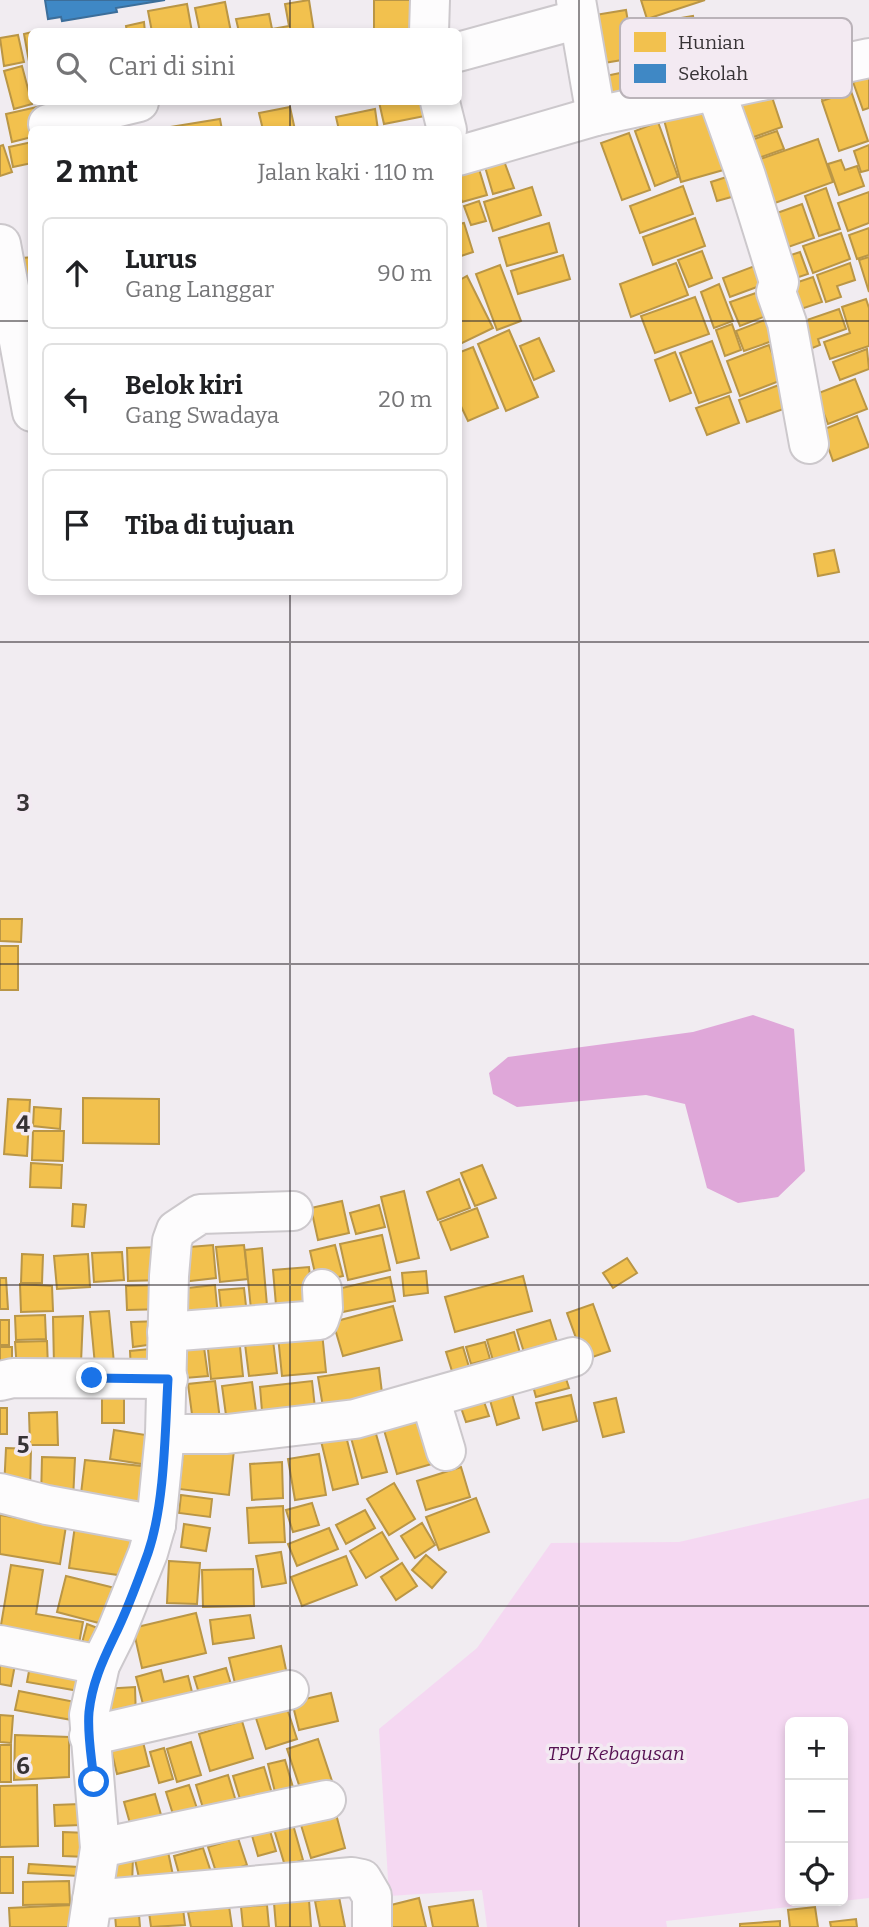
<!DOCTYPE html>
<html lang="id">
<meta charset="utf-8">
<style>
body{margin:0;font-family:Bitter,serif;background:#f2f2f2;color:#202124}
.controls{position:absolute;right:21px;bottom:21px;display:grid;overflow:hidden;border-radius:10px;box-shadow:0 4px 10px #0003}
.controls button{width:63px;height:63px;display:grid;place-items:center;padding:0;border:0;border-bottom:2px solid #e0e0e0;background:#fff;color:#202124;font:35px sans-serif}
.stop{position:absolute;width:21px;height:21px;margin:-16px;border:5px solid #1a73e8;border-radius:50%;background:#fff}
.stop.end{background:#1a73e8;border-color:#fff;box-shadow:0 2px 7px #0008}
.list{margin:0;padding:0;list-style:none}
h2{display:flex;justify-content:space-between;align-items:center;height:91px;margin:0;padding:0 28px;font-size:30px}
h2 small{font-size:23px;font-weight:400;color:#757577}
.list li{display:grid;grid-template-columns:46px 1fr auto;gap:21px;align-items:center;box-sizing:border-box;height:112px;margin:0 14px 14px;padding:0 14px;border:2px solid #e0e0e0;border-radius:10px}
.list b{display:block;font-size:26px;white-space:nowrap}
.list p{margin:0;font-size:23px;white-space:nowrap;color:#757577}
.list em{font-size:23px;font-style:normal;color:#757577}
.icon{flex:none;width:38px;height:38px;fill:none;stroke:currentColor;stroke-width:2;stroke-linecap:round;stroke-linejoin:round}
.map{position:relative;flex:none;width:869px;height:1927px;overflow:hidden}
.search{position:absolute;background:#fff;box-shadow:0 4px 10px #0003;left:28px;top:28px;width:434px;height:77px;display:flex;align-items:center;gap:18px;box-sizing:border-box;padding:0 24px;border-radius:10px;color:#757577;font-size:26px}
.panel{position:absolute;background:#fff;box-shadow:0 4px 10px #0003;left:28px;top:126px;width:434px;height:469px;border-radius:10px}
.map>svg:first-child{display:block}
</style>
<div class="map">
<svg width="869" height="1927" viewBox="0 0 869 1927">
<rect width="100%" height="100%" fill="#f1ecf1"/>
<path fill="#f5d8f2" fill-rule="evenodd" d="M869,1498V1898L666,1921L667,1927H487L482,1890L389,1896L379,1729L477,1648L551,1543L679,1542ZM790,1722H843V1901H790Z"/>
<path fill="#dfa7d9" d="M753,1015L794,1029L805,1171L778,1197L738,1203L707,1188L685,1104L646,1095L517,1107L493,1094L489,1073L508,1057L693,1032Z"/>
<g fill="#f2c14e" stroke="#ba9646" stroke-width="2">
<path d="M309,0L314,32H239L236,19L269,14L272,29L289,26L285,4Z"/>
<path d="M374,0H419L418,32L374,31Z"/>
<path d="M641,0H705L647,19Z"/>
<path d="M225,2L231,32H200L195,8Z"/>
<path d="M187,4L192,32H152L148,11Z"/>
<path d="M626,10L634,58L604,63L595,15Z"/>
<path d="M693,16L705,82L664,90L652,23Z"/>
<path d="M144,22L145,32H127L126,26Z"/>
<path d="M32,32V78L24,34Z"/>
<path d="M18,35L24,62L4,66L0,38Z"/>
<path d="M22,66L32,104L14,109L4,71Z"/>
<path d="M644,68L651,99L603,109L596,78Z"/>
<path d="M844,77L848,90L822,99L817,86Z"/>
<path d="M869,77V108L863,110L853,82Z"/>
<path d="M851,91L868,141L839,151L822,101Z"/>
<path d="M771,94L782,127L737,143L725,110Z"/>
<path d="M379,102H438L440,113L384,124Z"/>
<path d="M717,106L734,167L681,182L664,120Z"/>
<path d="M37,107L42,130H32V137L12,142L6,114Z"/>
<path d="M290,107L295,130H263L259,113Z"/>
<path d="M375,109L378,130H339L336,117Z"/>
<path d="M220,119L222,130H171L170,127Z"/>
<path d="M658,122L678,177L655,186L635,131Z"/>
<path d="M777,131L784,149L747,162L740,144Z"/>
<path d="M629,133L650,190L622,200L601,143Z"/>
<path d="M818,139L833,182L764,207L749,163Z"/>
<path d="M32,142V163L13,167L9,147Z"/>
<path d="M3,145L12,172L0,176V146Z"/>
<path d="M869,145V170L861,172L854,151Z"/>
<path d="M841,160L845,170L857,166L864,186L839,195L828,164Z"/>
<path d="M504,161L514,188L493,194L485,167Z"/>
<path d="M479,169L487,195L462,202L458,190V176Z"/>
<path d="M739,173L746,193L717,201L711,182Z"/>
<path d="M683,186L693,214L640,233L630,206Z"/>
<path d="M532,187L541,215L493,231L484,202Z"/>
<path d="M826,188L840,229L819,236L805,196Z"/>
<path d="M869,192V223L848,231L838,203Z"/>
<path d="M479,201L486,221L471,225L464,206Z"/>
<path d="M802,204L814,238L774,252L763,218Z"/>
<path d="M695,218L705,246L653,265L643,237Z"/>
<path d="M464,223L473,252L458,257V224Z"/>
<path d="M549,223L557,252L507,266L499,238Z"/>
<path d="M869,228V255L857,259L849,235Z"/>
<path d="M841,233L850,259L813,273L803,246Z"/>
<path d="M702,251L712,278L689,287L678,260Z"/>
<path d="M800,252L808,274L784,282L776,260Z"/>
<path d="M563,255L570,279L518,294L511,271Z"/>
<path d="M32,257V282L14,284L12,259Z"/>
<path d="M869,257V292L859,260Z"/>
<path d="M768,261L776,280L730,297L723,278Z"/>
<path d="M676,263L688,295L631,317L620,284Z"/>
<path d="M850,263L855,280L837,286L841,297L826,302L817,275Z"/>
<path d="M500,265L521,321L497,330L476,274Z"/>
<path d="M467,276L493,328L458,345V281Z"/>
<path d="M813,277L822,302L789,313L780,288Z"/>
<path d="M719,284L733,321L714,328L701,292Z"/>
<path d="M770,288L779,311L740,326L730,302Z"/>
<path d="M695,297L709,334L655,353L641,316Z"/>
<path d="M866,299L869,308V346L830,359L824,342L850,333L842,307Z"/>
<path d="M839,309L846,329L818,339L820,345L805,351L795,324Z"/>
<path d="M770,318L778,339L744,351L736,331Z"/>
<path d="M732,324L741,350L725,356L716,330Z"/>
<path d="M509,330L538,397L506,411L478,344Z"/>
<path d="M539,338L554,371L534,380L520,346Z"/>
<path d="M712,341L731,392L699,403L680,353Z"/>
<path d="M769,345L782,380L740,396L727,361Z"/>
<path d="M473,347L498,408L468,421L458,400V353Z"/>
<path d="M867,349L869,369L840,380L833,362Z"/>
<path d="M675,352L691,393L670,401L655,360Z"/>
<path d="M855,379L867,409L828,424L816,394Z"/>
<path d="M784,383L792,406L747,422L739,400Z"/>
<path d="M729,396L739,423L707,435L696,408Z"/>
<path d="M857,416L869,447L833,461L822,430Z"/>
<path d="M834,550L839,572L818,576L814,554Z"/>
<path d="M0,919H22L21,942L0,941Z"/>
<rect x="0" y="946" width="18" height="44"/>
<path d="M83,1098L159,1099V1144L83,1143Z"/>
<path d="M8,1099L30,1100L27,1156L4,1154Z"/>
<path d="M34,1107L61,1109L60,1129L33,1126Z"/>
<path d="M33,1131H64L63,1161L32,1160Z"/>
<path d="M31,1163L62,1165L61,1188L30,1187Z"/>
<path d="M482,1165L496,1198L475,1206L461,1173Z"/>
<path d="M459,1179L470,1208L438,1220L427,1192Z"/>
<path d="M404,1191L419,1258L397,1263L381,1197Z"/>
<path d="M342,1201L349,1233L318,1240L311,1208Z"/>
<path d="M73,1204L86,1205L84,1227L72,1226Z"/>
<path d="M379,1205L385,1227L356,1234L350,1213Z"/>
<path d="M477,1208L488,1237L451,1250L440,1222Z"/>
<path d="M382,1235L390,1270L348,1280L340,1244Z"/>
<path d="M213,1245L216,1278L182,1282L178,1248Z"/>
<path d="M244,1245L248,1279L220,1282L216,1247Z"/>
<path d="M335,1245L343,1276L317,1282L310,1251Z"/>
<path d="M163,1247V1280L128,1281L127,1248Z"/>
<path d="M262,1248L268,1317L252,1319L245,1250Z"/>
<path d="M122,1252L124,1280L94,1282L92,1253Z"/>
<path d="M22,1254L43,1255L42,1283H21Z"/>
<path d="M88,1254L90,1287L57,1289L54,1256Z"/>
<path d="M627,1258L637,1273L613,1288L603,1273Z"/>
<path d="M309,1267L314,1314L277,1317L273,1270Z"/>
<path d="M426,1271L428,1293L404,1296L402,1273Z"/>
<path d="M523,1276L532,1311L455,1332L445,1297Z"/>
<path d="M390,1277L395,1301L338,1313L333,1290Z"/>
<path d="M0,1278H6L8,1309H0Z"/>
<path d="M20,1284L52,1286L53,1311L21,1312Z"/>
<path d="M164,1285L165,1309L127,1310L126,1286Z"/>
<path d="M215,1285L218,1316L182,1320L178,1289Z"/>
<path d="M244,1288L247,1315L222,1318L219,1290Z"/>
<path d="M593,1304L610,1351L584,1360L567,1313Z"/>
<path d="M393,1306L402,1340L343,1356L333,1322Z"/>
<path d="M109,1311L114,1363L95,1365L90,1312Z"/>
<path d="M45,1315L46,1339L16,1340L15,1316Z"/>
<path d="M83,1316L81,1363L54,1365L53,1317Z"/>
<rect x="0" y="1320" width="9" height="25"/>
<path d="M550,1320L561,1354L528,1365L517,1330Z"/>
<path d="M161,1321L162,1343L133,1347L131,1322Z"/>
<path d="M272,1332L277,1373L249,1376L244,1336Z"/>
<path d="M322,1332L326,1372L282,1376L278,1336Z"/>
<path d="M514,1332L524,1367L497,1374L487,1340Z"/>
<path d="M202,1333L208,1376L185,1378L180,1335Z"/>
<path d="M239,1337L243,1376L211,1379L207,1340Z"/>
<path d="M47,1341L48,1368L17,1370L15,1342Z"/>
<path d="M485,1342L490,1359L471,1364L466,1347Z"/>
<rect x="0" y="1347" width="12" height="26"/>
<path d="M463,1347L469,1367L452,1371L446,1352Z"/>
<path d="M160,1348L163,1370L131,1372L130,1351Z"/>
<path d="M562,1366L569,1388L536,1397L530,1375Z"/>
<path d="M379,1368L383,1401L324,1413L318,1377Z"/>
<path d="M215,1381L221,1427L194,1430L188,1384Z"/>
<path d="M312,1381L316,1417L263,1423L260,1387Z"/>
<path d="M252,1382L258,1426L228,1430L222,1386Z"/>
<path d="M510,1387L519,1418L497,1425L488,1393Z"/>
<rect x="102" y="1388" width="22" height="35"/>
<path d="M571,1395L577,1421L543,1430L536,1403Z"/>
<path d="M482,1396L489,1416L466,1422L459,1402Z"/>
<path d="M616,1398L624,1432L603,1437L594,1403Z"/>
<path d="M427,1407L442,1461L397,1474L381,1420Z"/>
<rect x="0" y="1408" width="7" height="26"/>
<path d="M57,1412L58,1445H30L29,1413Z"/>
<path d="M374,1427L387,1472L362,1478L350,1434Z"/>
<path d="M114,1430L152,1436L148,1465L110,1459Z"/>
<path d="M346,1436L358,1484L333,1490L321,1441Z"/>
<path d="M184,1444L234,1450L229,1495L179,1489Z"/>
<path d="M6,1448L31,1449L30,1491L4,1489Z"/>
<path d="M319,1454L326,1495L295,1500L288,1459Z"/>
<path d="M42,1457L75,1458L73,1500L41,1499Z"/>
<path d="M85,1460L151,1467L147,1509L80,1502Z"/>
<path d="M282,1462L283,1498L252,1500L250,1464Z"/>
<path d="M461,1467L470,1497L426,1510L417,1481Z"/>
<path d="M394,1483L415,1519L389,1535L367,1499Z"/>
<path d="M181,1495L212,1499L210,1517L179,1513Z"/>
<path d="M476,1498L489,1532L439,1550L426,1517Z"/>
<path d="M312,1503L319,1525L293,1532L286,1510Z"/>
<path d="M283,1506L285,1542L249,1543L247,1508Z"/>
<path d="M365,1510L375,1528L346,1544L336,1525Z"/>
<path d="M0,1515L66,1526L60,1564L0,1554Z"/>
<path d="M422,1523L435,1545L415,1558L401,1536Z"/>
<path d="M184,1524L210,1528L206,1551L181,1547Z"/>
<path d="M75,1526L138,1535L132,1577L69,1568Z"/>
<path d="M329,1528L338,1549L297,1566L288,1544Z"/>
<path d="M382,1532L398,1559L366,1578L350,1551Z"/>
<path d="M281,1552L286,1583L262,1587L256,1556Z"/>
<path d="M426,1555L446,1572L432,1588L412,1570Z"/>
<path d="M346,1556L357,1585L302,1606L291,1577Z"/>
<path d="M169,1561L200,1563L197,1604L167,1603Z"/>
<path d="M402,1563L417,1586L396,1600L381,1577Z"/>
<path d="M11,1565L43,1570L36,1614L83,1622L78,1649L0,1631Z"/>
<path d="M253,1569L254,1606L203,1607L202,1570Z"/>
<path d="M66,1576L123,1590L114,1627L57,1612Z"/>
<path d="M196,1613L206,1653L142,1668L133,1628Z"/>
<path d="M250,1615L254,1638L213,1644L210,1620Z"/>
<path d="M87,1624L103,1630L96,1653L81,1647Z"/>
<path d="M281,1646L289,1684L238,1696L229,1658Z"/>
<path d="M0,1650L17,1654L11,1686L0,1684Z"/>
<path d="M32,1655L83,1667L79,1691L27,1682Z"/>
<path d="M226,1668L234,1694L202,1703L194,1677Z"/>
<path d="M161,1670L164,1682L188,1676L195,1704L146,1716L136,1677Z"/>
<path d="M135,1687L136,1718L105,1720L103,1689Z"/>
<path d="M19,1691L75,1702L72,1720L15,1710Z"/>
<path d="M331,1693L338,1721L299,1730L292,1702Z"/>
<path d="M284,1699L297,1739L266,1749L253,1709Z"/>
<path d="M0,1715L13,1716L11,1743L0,1742Z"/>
<path d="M242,1721L253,1758L210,1771L199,1734Z"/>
<path d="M15,1735L69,1737V1777L14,1780Z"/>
<path d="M318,1739L332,1781L301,1791L287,1749Z"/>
<path d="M143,1742L149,1766L117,1774L111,1749Z"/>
<path d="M191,1742L201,1775L177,1782L167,1749Z"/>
<rect x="0" y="1745" width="11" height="37"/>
<path d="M164,1748L173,1779L159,1783L150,1752Z"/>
<path d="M285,1760L295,1794L277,1800L268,1764Z"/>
<path d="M264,1767L274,1800L243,1809L233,1776Z"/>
<path d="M228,1775L238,1808L206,1818L196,1785Z"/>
<path d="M37,1785L38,1846L0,1847V1786Z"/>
<path d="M189,1785L201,1820L177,1827L166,1792Z"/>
<path d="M155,1794L164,1825L133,1834L124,1802Z"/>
<path d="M80,1804L81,1825L55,1826L54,1805Z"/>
<path d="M336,1814L345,1848L311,1858L301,1825Z"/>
<path d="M292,1821L303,1860L285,1866L273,1826Z"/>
<path d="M268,1824L276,1851L258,1856L250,1829Z"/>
<path d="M63,1832L88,1833L87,1857L63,1856Z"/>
<path d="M238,1838L247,1865L217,1875L208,1847Z"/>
<path d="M167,1847L174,1880L141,1887L134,1855Z"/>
<path d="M203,1848L211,1872L181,1881L174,1856Z"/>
<path d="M113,1856H133L132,1887H112Z"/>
<rect x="0" y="1857" width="13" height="36"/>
<path d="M29,1864L78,1867V1876L28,1873Z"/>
<path d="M69,1881L70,1904L23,1905V1882Z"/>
<path d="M339,1897L345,1927H320L315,1901Z"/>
<path d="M419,1898L426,1927H388L383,1907Z"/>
<path d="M182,1900L185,1925L151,1927L148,1905Z"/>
<path d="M309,1900L311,1927H276L274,1903Z"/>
<path d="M473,1900L478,1927H433L429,1907Z"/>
<path d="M138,1902L140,1927H116L114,1903Z"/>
<path d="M73,1905L74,1927H10L9,1908Z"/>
<path d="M267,1905L269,1927H243L241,1907Z"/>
<path d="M229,1906L232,1927H191L188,1912Z"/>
<path d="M815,1907L818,1927H790L788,1910Z"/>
<path d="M856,1919L857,1927H831L830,1922Z"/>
<path d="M780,1921V1927H740V1924Z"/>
</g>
<path fill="#3f88c5" stroke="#3c6e9a" stroke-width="2" d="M45,0H165L116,8L117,12L62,21L61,17L48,19Z"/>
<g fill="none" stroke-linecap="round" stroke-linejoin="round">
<defs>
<g id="minor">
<path d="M576,0L596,116"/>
<path d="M429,32L430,0"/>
<path d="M458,52L579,19"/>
<path d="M715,89L746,176L779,282L776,292L787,323L809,444"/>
<path d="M440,102L447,130"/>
<path d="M48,124L139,102"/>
<path d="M458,156L596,116L869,58"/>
<path d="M1,244L32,412"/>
<path d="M167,1332L319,1320L323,1308L322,1289"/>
<path d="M0,1381L13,1378L168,1379"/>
<path d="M430,1398L446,1451"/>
<path d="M165,1434H227L355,1419L573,1357"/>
<path d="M0,1493L47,1505L156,1525"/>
<path d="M0,1645L100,1665"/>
<path d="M89,1736L289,1690"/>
<path d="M100,1848L326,1800"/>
<path d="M92,1900L352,1877L362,1879L372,1896V1927"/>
<path d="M88,1927L100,1848L89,1715L100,1665L115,1635L148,1553L156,1525L165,1434L169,1276L172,1241L176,1230L200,1214L293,1211"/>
</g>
</defs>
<use href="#minor" stroke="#ccc8cc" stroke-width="42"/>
<use href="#minor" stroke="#fdfcfd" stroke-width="38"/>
</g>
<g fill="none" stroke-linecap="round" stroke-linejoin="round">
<path stroke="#1a73e8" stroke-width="9" d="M92,1378L168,1379C165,1431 165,1503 148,1553C138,1581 127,1611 114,1637C102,1662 92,1684 89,1712C87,1735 92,1759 94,1782"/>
</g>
<path fill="none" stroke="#363235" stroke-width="2" stroke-opacity="0.55" d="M290,0V32M579,0V1927M290,102V130M0,321H32M458,321H869M290,592V1927M0,642H869M0,964H869M0,1285H869M0,1606H869"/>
<g text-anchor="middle" stroke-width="7" stroke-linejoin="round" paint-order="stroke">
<g font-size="19" font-style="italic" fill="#561152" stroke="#f3eaf2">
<text x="616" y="1760">TPU Kebagusan</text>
</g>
</g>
<rect x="620" y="18" width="232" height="80" rx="10" fill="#f3eaf2" stroke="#bab3b9" stroke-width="2"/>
<rect x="634" y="32" width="32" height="20" fill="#f2c14e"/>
<rect x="634" y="64" width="32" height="19" fill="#3f88c5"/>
<g font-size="19" fill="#363235">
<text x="678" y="49">Hunian</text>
<text x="678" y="80">Sekolah</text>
</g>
<g font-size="23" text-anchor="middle" font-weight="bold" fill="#363235" stroke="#f3eaf2" stroke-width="7" stroke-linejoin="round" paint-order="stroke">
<text x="23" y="811">3</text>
<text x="23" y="1132">4</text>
<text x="23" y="1453">5</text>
<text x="23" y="1774">6</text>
</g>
</svg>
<div class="controls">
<button>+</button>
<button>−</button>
<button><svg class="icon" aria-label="locate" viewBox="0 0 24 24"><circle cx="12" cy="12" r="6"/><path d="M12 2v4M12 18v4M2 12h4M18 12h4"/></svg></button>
</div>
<div class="stop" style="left:94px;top:1782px"></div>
<div class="stop end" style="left:92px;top:1378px"></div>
<div class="search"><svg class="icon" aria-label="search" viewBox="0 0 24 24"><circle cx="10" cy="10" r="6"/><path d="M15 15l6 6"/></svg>Cari di sini</div>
<section class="panel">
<h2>2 mnt<small>Jalan kaki · 110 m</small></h2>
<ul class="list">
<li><svg class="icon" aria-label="ahead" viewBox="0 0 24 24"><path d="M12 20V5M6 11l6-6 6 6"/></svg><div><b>Lurus</b><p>Gang Langgar</p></div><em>90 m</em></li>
<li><svg class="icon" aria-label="left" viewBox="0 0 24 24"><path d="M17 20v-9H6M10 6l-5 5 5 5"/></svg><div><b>Belok kiri</b><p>Gang Swadaya</p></div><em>20 m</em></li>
<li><svg class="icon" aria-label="arrive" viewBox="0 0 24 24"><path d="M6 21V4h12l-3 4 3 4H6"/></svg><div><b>Tiba di tujuan</b></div></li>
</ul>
</section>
</div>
